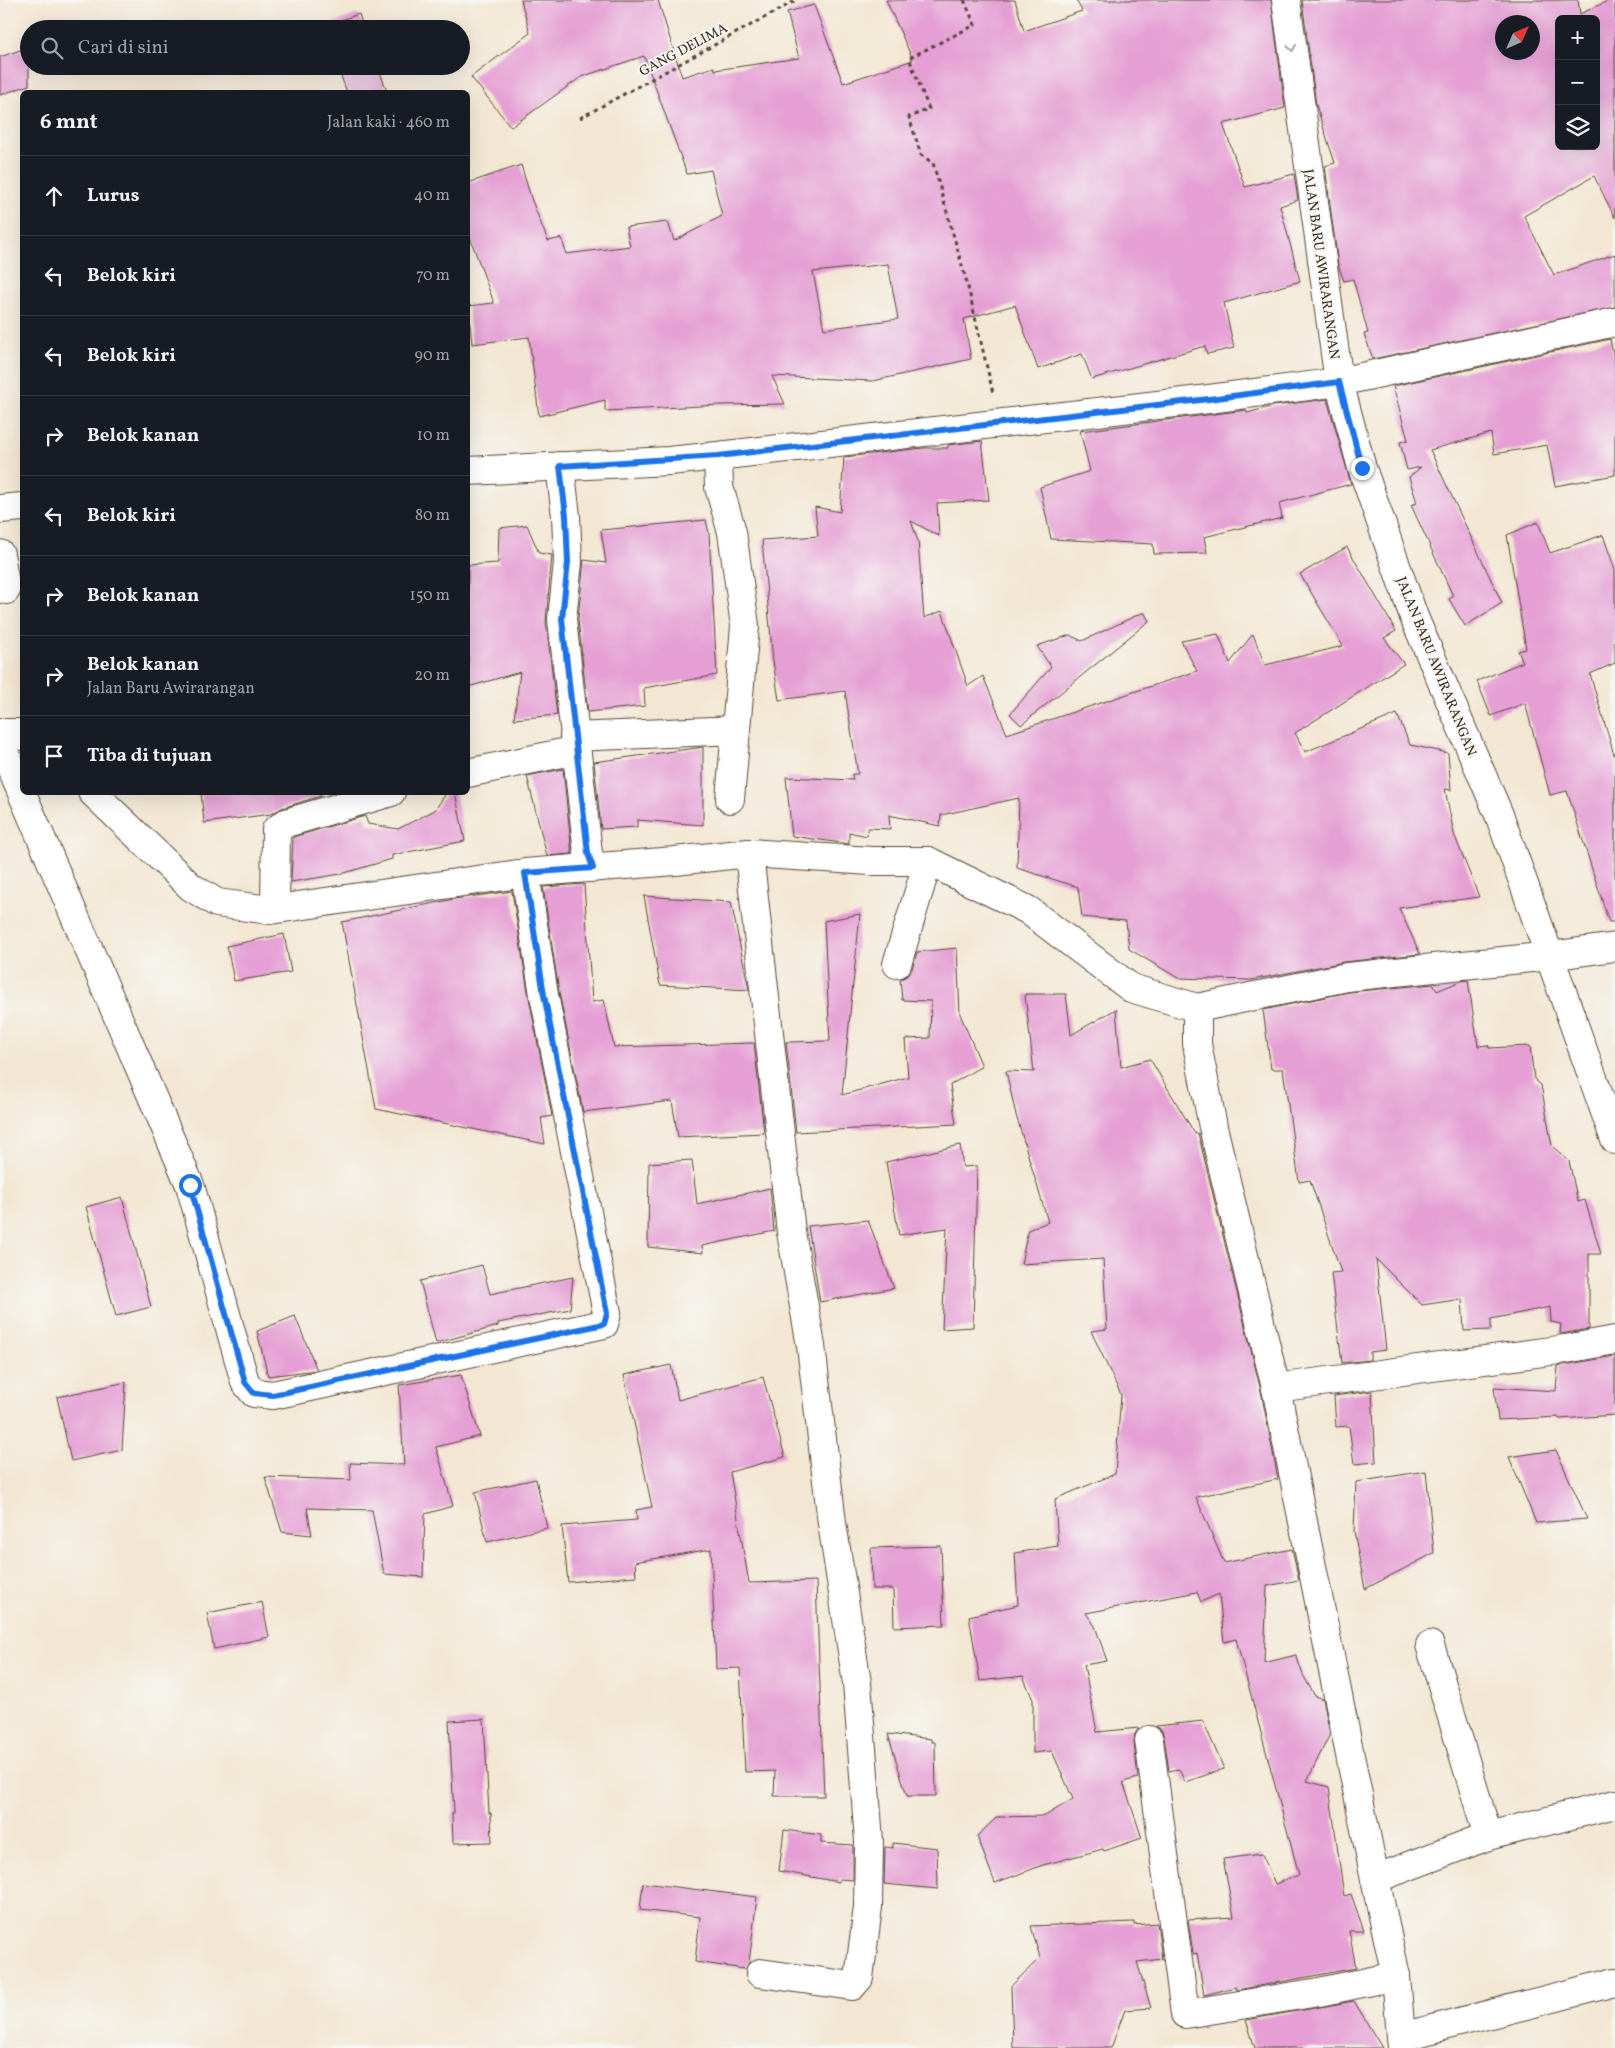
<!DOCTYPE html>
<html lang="id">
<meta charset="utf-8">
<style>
body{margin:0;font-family:Vollkorn,serif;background:#20242c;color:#f1f3f6}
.controls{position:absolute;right:15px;top:15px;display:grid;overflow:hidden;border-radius:8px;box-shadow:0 5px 20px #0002}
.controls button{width:45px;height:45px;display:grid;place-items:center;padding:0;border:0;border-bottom:1px solid #363941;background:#171b24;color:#f1f3f6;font:25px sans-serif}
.compass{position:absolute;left:1495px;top:15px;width:45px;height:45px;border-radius:50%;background:#171b24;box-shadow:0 5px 20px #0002;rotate:45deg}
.stop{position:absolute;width:15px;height:15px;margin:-11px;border:4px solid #1a73e8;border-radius:50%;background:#fff}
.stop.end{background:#1a73e8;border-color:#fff;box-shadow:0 1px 5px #0008}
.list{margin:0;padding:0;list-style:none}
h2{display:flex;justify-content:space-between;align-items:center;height:65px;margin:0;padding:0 20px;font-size:21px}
h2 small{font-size:16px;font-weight:400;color:#9ea1a6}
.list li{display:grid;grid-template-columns:32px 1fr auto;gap:15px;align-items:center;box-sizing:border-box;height:80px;padding:0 20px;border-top:1px solid #363941}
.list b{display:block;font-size:19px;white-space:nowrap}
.list p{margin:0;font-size:16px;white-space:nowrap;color:#9ea1a6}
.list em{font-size:16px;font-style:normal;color:#9ea1a6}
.icon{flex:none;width:28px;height:28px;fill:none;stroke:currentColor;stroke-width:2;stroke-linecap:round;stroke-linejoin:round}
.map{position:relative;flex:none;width:1615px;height:2048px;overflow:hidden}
.search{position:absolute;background:#171b24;box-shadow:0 5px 20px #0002;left:20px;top:20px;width:450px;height:55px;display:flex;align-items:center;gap:12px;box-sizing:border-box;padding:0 18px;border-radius:28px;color:#9ea1a6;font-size:19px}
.panel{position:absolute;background:#171b24;box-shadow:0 5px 20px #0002;left:20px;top:90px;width:450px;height:705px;border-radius:8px}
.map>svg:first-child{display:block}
</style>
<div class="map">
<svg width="1615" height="2048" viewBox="0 0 1615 2048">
<rect width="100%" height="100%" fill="#f6f6f2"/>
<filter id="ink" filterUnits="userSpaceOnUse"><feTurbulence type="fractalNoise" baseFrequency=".02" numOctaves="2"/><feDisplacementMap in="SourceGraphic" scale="10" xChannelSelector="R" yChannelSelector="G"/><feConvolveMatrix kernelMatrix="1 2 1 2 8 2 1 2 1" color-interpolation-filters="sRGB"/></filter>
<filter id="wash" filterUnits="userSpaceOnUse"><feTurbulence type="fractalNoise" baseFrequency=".0096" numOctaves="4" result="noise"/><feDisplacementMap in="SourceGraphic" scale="20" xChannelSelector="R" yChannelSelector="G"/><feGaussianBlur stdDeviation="1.12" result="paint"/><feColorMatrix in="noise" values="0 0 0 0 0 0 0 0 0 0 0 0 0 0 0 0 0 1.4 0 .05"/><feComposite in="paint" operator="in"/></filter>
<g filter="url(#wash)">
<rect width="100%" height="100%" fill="#f3e7d3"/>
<g id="blocks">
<g fill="#e59fd4" fill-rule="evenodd">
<path d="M521,0H658L682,77L714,67L715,70L799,58L787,12L814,5L843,83L913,60L886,0H1015L1024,31L1082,11L1076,0H1271L1285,108L1223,124L1245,187L1294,174L1298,200L1280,206L1300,281L1224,303L1234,348L1207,354L1205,346L1092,379L1082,354L1038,369L1015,305L964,319L971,359L873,381L772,376L785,404L720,405L605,411V400L539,416L529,337L472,344L468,306L494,303L468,232V183L521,165L532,201L548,241L562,238L566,254L630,246L626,227L668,222L674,241L722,216L711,170L687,174L644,56L581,77L511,127L471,77L530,33ZM888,264L898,319L824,329L813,272Z"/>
<path d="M1302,0H1578L1580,14L1610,0H1615V218L1594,176L1524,216L1554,275L1615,254V307L1373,359L1364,334L1368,333L1353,279L1344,281L1338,265L1325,166L1335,163L1316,105ZM1559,19H1596V146H1559ZM1502,22H1532V52H1502Z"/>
<path d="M359,14L364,29H324L323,26Z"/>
<path d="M29,47V85L0,95V57Z"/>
<path d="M337,66H378L387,92H347Z"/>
<path d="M1610,339L1615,363V475L1555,486L1547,445L1494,454L1491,433L1430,450L1502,603L1465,626L1449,599L1453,596L1411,505L1417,503L1409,477L1421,467L1407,470L1400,442L1408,440L1393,386Z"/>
<path d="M1327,399L1351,484L1279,503L1282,518L1204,537L1207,553L1154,554L1153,544L1051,539L1040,487L1090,471L1080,431L1246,410L1247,413L1273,406Z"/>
<path d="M982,441L989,500L937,503L939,536L911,521L918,541L924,618L942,611L968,686L983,676L1007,734L1197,671L1181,641L1218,634L1230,663L1253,634L1265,665L1343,646L1300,574L1347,547L1396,631L1384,638L1404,664L1295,733L1305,752L1397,714L1410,745L1448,753L1451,790L1445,789L1454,834L1479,897L1399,908L1420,954L1344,962L1251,980L1178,978L1129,949L1126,921L1082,917L1078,887L1017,868L1019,798L941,815L940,826L889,815L890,829L868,828L867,836L849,832V844L792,836L786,777L853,780L852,774H858L845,691L779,700L773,661L762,540L818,536L815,507L840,512L844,457L923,448H948V445Z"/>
<path d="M706,520L709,533L717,675L644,688L645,706L588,712L578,619L584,560L606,563L601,530Z"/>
<path d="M1538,522L1550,553L1603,535L1615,570V663L1590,674L1615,758V922H1609L1567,791L1550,795L1525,703L1491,716L1477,681L1523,662L1518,651L1526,649L1507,535Z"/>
<path d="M527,525L539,553L552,555L546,621L557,715L514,719L520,672L468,687V565L498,563L499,528Z"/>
<path d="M1144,612L1149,621L1021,725L1010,714L1051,667L1037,646L1070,635L1082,641Z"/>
<path d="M703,747V825L637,820V827L601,829L594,762Z"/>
<path d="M563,769L572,854L547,856L527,776Z"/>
<path d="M201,792H321V796L282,808L271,814L204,823Z"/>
<path d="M447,792H455L465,841L392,855V859L341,874L291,882L293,837L365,816L368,824L398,829L435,810Z"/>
<path d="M584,884L592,1002L604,1000L614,1047L754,1043L764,1133L678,1137L672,1101L583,1112L559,992L543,887Z"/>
<path d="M512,891L529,998L552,1116L541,1118L545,1144L376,1109L342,922L454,899Z"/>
<path d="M644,896L731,902L749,990L660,985Z"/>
<path d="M860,914L842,1095L908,1077L905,1039L930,1038L931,1001L902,1000L900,979L907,976L912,969L917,952L957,948L960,1014L982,1066L950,1085L956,1124L796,1132L786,1042L830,1041L824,921Z"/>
<path d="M284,934L291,972L234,981L227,946Z"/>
<path d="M1468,980L1478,1046L1488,1045L1489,1048L1530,1046L1534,1079L1541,1085L1552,1146L1569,1161L1578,1202L1585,1200L1601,1254H1589V1329L1560,1334L1561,1324L1551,1322L1550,1307L1491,1319V1330L1464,1331L1462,1299L1422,1305L1376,1259L1386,1350L1370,1352V1360L1342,1363L1331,1273L1341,1272L1310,1180L1299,1182L1283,1069H1271L1263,1010L1349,992L1433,984L1437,991L1461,981Z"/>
<path d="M1025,994H1066L1071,1035L1116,1009L1121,1067L1150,1059L1195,1134L1198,1133L1261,1391L1278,1479L1196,1497L1224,1563L1292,1549L1299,1580L1267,1586L1264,1663L1296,1655L1303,1675L1315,1696L1323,1699L1330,1734L1307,1781L1329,1787L1344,1896L1351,1894L1364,1931H1349L1356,1968L1237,1990L1236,1987L1204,1995L1197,1953L1193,1954L1188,1920L1234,1917L1223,1859L1262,1854L1275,1884L1299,1875L1236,1639L1224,1642L1219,1594L1201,1602L1197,1592L1086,1613L1095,1626L1107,1661L1084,1665L1097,1732L1139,1728L1135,1734L1134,1742L1138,1778L1123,1782L1142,1838L1104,1851L1103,1849L1043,1865L995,1883L977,1836L997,1817L1045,1816L1073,1799L1052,1751L1033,1753V1700L1023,1676L980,1681L969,1616L1018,1605L1015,1553L1058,1546L1055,1499L1115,1474L1121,1395L1091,1331L1107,1329L1103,1259L1021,1264L1028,1230L1048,1222L1016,1115L1006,1071L1034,1072Z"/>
<path d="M960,1145L963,1167L977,1166L973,1327L942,1329L947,1228L899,1235L886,1162Z"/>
<path d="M692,1160L697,1204L770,1188L774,1231L702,1246L703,1253L648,1247L649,1163Z"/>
<path d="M122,1197L151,1307L116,1316L86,1207Z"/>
<path d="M868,1220L894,1288L820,1302L808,1226Z"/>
<path d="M482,1265L490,1294L573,1277L570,1309L498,1323V1326L436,1343L420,1281Z"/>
<path d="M295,1316L317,1370L268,1376L257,1331Z"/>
<path d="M1615,1356V1415L1559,1419L1558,1417L1498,1420L1494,1387L1556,1391L1558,1366Z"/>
<path d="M671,1365L678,1400L763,1377L785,1457L730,1472L749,1583L816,1581L824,1796H774L775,1771L745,1772L740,1668L716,1669L711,1549L635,1562L636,1576L568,1582L562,1526L637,1520L636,1510L652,1507L624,1375Z"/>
<path d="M461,1375L480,1436L436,1447L453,1506L425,1514L423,1577L384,1574L372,1510L307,1508L312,1535L282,1532L265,1477L351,1480L350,1463L404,1465L399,1385Z"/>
<path d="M126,1382L122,1450L71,1461L57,1397Z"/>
<path d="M1372,1391L1376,1462L1354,1464L1349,1426L1336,1427L1334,1396Z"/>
<path d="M1556,1450L1587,1519L1536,1523L1509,1457Z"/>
<path d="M1426,1471L1434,1553L1365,1589L1354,1531L1356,1482Z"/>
<path d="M536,1479L547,1528L487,1542L475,1492Z"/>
<path d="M941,1546L944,1625L894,1627L893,1589H872L871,1548Z"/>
<path d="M262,1602L269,1637L214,1649L207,1613Z"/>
<path d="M484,1719L489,1813H491L492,1842L453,1843L452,1813H454L449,1721Z"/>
<path d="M1203,1721L1224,1769L1185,1782L1179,1769L1169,1771L1164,1737L1162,1731L1156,1726Z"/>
<path d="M888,1734L931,1739V1742H935L936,1796H907Z"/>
<path d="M784,1830L821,1835V1843L853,1845V1880L839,1879V1882L779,1871Z"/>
<path d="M893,1843L937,1848L938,1889L884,1884L885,1847L893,1848Z"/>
<path d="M643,1883L757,1897L749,1963L745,1969L695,1962L700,1917L640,1910Z"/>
<path d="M1134,1922V1925L1157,1923L1162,1959L1137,1962L1151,2008L1125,2010L1111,2048H1013L1011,1986L1040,1958L1031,1926Z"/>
<path d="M1354,2001L1382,2048H1255L1246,2020Z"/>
</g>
</g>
</g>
<g filter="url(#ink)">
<use href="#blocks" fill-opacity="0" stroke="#574639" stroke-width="1"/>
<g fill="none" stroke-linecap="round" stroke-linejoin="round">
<defs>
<g id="minor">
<path d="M1286,0L1339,382L1362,468L1414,617L1500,817L1615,1140"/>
<path d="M718,456L719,487L732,532L745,626L730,799"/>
<path d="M560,466L566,516L568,562L562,619L588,853L593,868"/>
<path d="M468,471L669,461L718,456L1209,399L1339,382L1615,322"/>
<path d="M0,509L22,507"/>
<path d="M0,554L6,590"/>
<path d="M0,733H19L22,736"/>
<path d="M574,737L736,730"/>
<path d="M0,742L190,1185L245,1382L254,1393L273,1395L604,1324L607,1313L544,995L525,873"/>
<path d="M468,773L576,750"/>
<path d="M92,792L191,887L217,903L270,910L525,873L675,861L749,853L871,861H928L1028,910L1131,988L1197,1008L1347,977L1550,956L1615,947"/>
<path d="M749,853L791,1232L811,1346L832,1523L857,1683L869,1841L868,1907L859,1978L852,1986L760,1973"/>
<path d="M275,909L276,830L286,823L391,792"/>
<path d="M897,964L928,861"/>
<path d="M1197,1008V1044L1213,1127L1276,1388L1375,1879L1396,1976L1402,2048"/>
<path d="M1276,1388L1566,1349L1615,1340"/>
<path d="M1430,1645L1488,1836"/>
<path d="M1149,1740L1185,2014L1319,1992L1396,1976"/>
<path d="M1375,1879L1488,1836L1615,1804"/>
<path d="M1401,2037L1615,1982"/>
</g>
</defs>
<use href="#minor" stroke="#574639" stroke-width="30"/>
<g stroke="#574639" stroke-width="3" stroke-dasharray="4 4" stroke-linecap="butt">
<path d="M964,0L975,25L909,58L929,109L909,117L921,155L933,163L967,283L993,393"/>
<path d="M580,118L797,0"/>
</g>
<use href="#minor" stroke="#fff" stroke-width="28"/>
</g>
<defs><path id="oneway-chevron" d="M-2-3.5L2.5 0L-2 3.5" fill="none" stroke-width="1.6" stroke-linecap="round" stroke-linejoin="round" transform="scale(1.25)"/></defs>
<use stroke="#a79f9a" href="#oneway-chevron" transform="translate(1292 48) rotate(82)"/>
</g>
<g fill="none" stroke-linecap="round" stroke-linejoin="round" filter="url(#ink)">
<path stroke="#1a73e8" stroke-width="6" d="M190,1185L245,1382L254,1393L273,1395L604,1324L607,1313L544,995L525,873L593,868L588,853L562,619L568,562L566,516L560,466L718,456L1209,399L1339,382L1362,468"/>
</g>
<g text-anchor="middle" stroke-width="4" stroke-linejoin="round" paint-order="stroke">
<g font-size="14" fill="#3b2a1e" stroke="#f6f6f2">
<text transform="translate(683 49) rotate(-28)" y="5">GANG DELIMA</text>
<text transform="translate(1322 264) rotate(82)" y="5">JALAN BARU AWIRARANGAN</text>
<text transform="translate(1437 666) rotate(68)" y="5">JALAN BARU AWIRARANGAN</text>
</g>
</g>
</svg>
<div class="controls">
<button>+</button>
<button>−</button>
<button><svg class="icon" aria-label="layers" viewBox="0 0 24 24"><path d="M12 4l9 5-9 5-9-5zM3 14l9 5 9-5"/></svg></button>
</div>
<svg class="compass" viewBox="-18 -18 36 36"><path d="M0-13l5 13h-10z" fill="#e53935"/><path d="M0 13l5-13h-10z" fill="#9ea1a6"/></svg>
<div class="stop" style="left:190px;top:1185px"></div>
<div class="stop end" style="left:1362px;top:468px"></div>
<div class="search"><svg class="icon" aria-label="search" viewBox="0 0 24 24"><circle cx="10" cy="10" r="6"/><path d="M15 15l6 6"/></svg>Cari di sini</div>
<section class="panel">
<h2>6 mnt<small>Jalan kaki · 460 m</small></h2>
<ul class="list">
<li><svg class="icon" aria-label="ahead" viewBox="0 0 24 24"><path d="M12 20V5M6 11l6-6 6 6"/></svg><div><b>Lurus</b></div><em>40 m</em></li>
<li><svg class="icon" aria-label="left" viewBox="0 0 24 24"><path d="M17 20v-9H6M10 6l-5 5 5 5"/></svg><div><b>Belok kiri</b></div><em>70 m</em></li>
<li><svg class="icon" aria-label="left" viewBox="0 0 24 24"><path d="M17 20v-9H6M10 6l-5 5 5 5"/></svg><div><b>Belok kiri</b></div><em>90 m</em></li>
<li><svg class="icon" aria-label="right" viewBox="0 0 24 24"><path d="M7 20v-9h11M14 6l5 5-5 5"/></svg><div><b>Belok kanan</b></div><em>10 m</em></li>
<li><svg class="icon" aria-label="left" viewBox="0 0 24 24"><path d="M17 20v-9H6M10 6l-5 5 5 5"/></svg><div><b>Belok kiri</b></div><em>80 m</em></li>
<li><svg class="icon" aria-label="right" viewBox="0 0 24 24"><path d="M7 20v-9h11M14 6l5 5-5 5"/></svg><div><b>Belok kanan</b></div><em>150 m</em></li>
<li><svg class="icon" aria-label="right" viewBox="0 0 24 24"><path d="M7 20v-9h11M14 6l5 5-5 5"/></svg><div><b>Belok kanan</b><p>Jalan Baru Awirarangan</p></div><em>20 m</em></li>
<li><svg class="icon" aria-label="arrive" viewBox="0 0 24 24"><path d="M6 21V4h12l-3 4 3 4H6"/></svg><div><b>Tiba di tujuan</b></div></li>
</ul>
</section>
</div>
